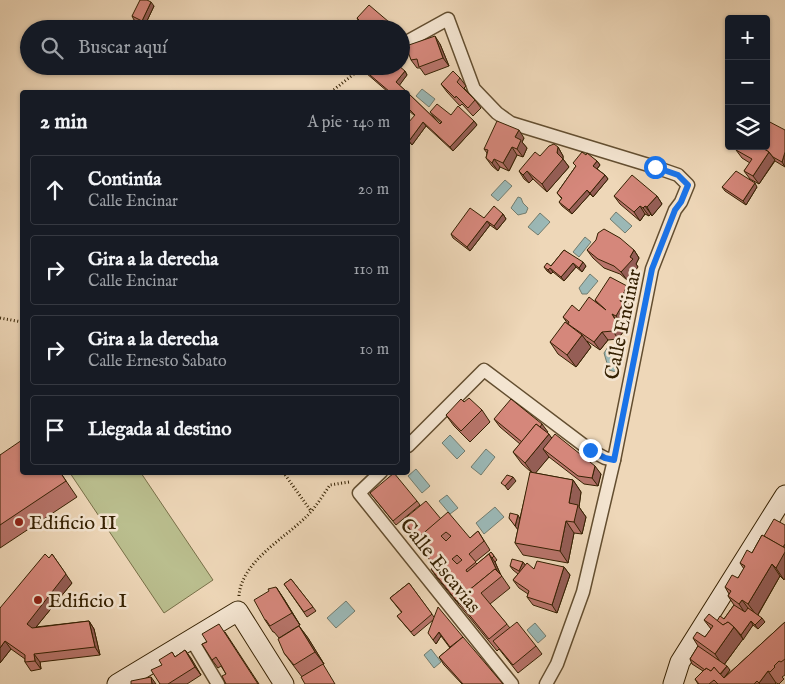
<!DOCTYPE html>
<html lang="es">
<meta charset="utf-8">
<style>
body{margin:0;font-family:"IM FELL English",serif;background:#20242c;color:#f1f3f6}
.controls{position:absolute;right:15px;top:15px;display:grid;overflow:hidden;border-radius:5px;box-shadow:0 1px 4px #0004}
.controls button{width:45px;height:45px;display:grid;place-items:center;padding:0;border:0;border-bottom:1px solid #363941;background:#171b24;color:#f1f3f6;font:25px sans-serif}
.stop{position:absolute;width:15px;height:15px;margin:-11px;border:4px solid #1a73e8;border-radius:50%;background:#fff}
.stop.end{background:#1a73e8;border-color:#fff;box-shadow:0 1px 5px #0008}
.list{margin:0;padding:0;list-style:none}
h2{display:flex;justify-content:space-between;align-items:center;height:65px;margin:0;padding:0 20px;font-size:21px}
h2 small{font-size:16px;font-weight:400;color:#9ea1a6}
.list li{display:grid;grid-template-columns:32px 1fr auto;gap:15px;align-items:center;box-sizing:border-box;height:70px;margin:0 10px 10px;padding:0 10px;border:1px solid #363941;border-radius:5px}
.list b{display:block;font-size:19px;white-space:nowrap}
.list p{margin:0;font-size:16px;white-space:nowrap;color:#9ea1a6}
.list em{font-size:16px;font-style:normal;color:#9ea1a6}
.icon{flex:none;width:28px;height:28px;fill:none;stroke:currentColor;stroke-width:2;stroke-linecap:round;stroke-linejoin:round}
.map{position:relative;flex:none;width:785px;height:684px;overflow:hidden}
.search{position:absolute;background:#171b24;box-shadow:0 1px 4px #0004;left:20px;top:20px;width:390px;height:55px;display:flex;align-items:center;gap:12px;box-sizing:border-box;padding:0 18px;border-radius:28px;color:#9ea1a6;font-size:19px}
.panel{position:absolute;background:#171b24;box-shadow:0 1px 4px #0004;left:20px;top:90px;width:390px;height:385px;border-radius:5px}
.map>svg:first-child{display:block}
</style>
<div class="map">
<svg width="785" height="684" viewBox="0 0 785 684">
<rect width="100%" height="100%" fill="#eed7b8"/>
<filter id="stains"><feTurbulence type="fractalNoise" baseFrequency=".004" numOctaves="4"/><feColorMatrix values="0 0 0 0 .2 0 0 0 0 .09 0 0 0 0 .02 0 0 0 .5 -.17"/></filter>
<radialGradient id="worn" r=".72"><stop offset=".6" stop-color="#630" stop-opacity="0"/><stop offset="1" stop-color="#630" stop-opacity=".3"/></radialGradient>
<path fill="#babe8e" stroke="#787048" d="M70,473H141L213,580L164,613Z"/>
<g fill="#9bb8b6" stroke="#727c6e">
<path d="M422,89L435,99L429,107L416,96Z"/>
<path d="M505,180L512,186L498,201L491,195Z"/>
<path d="M518,197L521,198L523,203L528,208L526,213L518,215L511,208Z"/>
<path d="M616,212L632,226L625,233L610,219Z"/>
<path d="M540,213L550,222L538,235L528,227Z"/>
<path d="M585,237L591,242L579,257L573,252Z"/>
<path d="M590,274L598,281L587,294H582L579,288Z"/>
<path d="M608,347L619,357L616,372L609,370L604,353Z"/>
<path d="M450,435L465,451L457,459L442,443Z"/>
<path d="M486,449L495,457L481,475L471,467Z"/>
<path d="M416,469L430,486L422,493L408,476Z"/>
<path d="M447,495L458,508L450,514L439,501Z"/>
<path d="M495,507L504,517L484,534L476,523Z"/>
<path d="M346,601L355,611L336,628L327,618Z"/>
<path d="M535,623L546,636L538,643L527,630Z"/>
<path d="M431,649L441,662L434,668L424,655Z"/>
</g>
<g fill="none" stroke-linecap="round" stroke-linejoin="round">
<defs>
<g id="street">
<path d="M401,45L448,19L474,89L497,113L511,123L655,167L678,175L688,185L681,202L675,210L652,269L614,460L583,592L557,664L546,684"/>
<path d="M408,446L484,370L590,450L605,458L614,460"/>
<path d="M381,472L359,493L512,684"/>
<path d="M191,639L218,684"/>
</g>
<g id="secondary">
<path d="M117,684L238,611L284,684"/>
<path d="M673,684L680,662L785,495"/>
</g>
</defs>
<use href="#street" stroke="#634e30" stroke-width="15"/>
<use href="#secondary" stroke="#352102" stroke-width="21"/>
<g stroke="#352102" stroke-width="3" stroke-dasharray="1 2.5" stroke-linecap="butt">
<path d="M331,92L364,66"/>
<path d="M0,318L22,322"/>
<path d="M283,472L311,511"/>
<path d="M239,596C241,562 285,538 307,516C316,507 323,495 330,485L349,482"/>
</g>
<use href="#street" stroke="#f4e5d1" stroke-width="12"/>
<use href="#secondary" stroke="#f4e5d1" stroke-width="19"/>
</g>
<g fill="#b7746a" stroke="#352102">
<path d="M154,6L145,25L134,20L132,16Z"/>
<path d="M357,18L391,26L389,29H367L359,22Z"/>
<path d="M440,44L449,66L425,75L420,68H417L411,60Z"/>
<path d="M363,69L405,71L407,75L399,85L407,92H388L366,73Z"/>
<path d="M460,78L466,86L464,88L475,100L481,108L473,116L462,104L460,106L447,92L441,84Z"/>
<path d="M408,93L440,124L441,123L433,116L430,112L451,115L474,121L477,125L453,151L426,126L412,145L408,140L415,116L408,110Z"/>
<path d="M766,120L785,167L775,161L759,184L750,179L744,171L750,163L742,158L736,150L766,146Z"/>
<path d="M524,138L522,142L527,148L523,157L517,155L509,171L500,167L498,171L492,166L486,158L487,153L484,149Z"/>
<path d="M558,147L563,156V159L569,167L547,192L533,179L529,183L524,179L519,171L540,156Z"/>
<path d="M586,155L597,161L600,165L597,169L605,175L608,179L593,197L590,194L572,214L562,206L559,202L562,199L557,193L576,166L573,163Z"/>
<path d="M722,187H757L746,205L725,191Z"/>
<path d="M614,196H657L662,204L652,216L651,214L649,216L645,214L640,221L620,204Z"/>
<path d="M503,214L506,219L497,230L490,225L470,251L453,238L451,234L484,218Z"/>
<path d="M564,250L586,266L582,272L576,267L564,281L553,272L551,274L547,271L544,267L551,266Z"/>
<path d="M587,250H634L639,258L636,264L638,267L627,280L620,274L604,268L593,258Z"/>
<path d="M627,286L633,294L627,307L630,310L622,324L618,322L623,332L618,339L608,340L600,350L587,341L591,347L576,367L558,354L550,342L568,324L563,317L597,304L595,300Z"/>
<path d="M464,402L482,410L490,422L470,442L454,426L446,415Z"/>
<path d="M494,419L548,432L547,433L552,438L601,474L598,486L584,484L549,457L535,473L573,480L581,492L579,507L586,517L582,534L574,533L568,563L523,555L515,543L518,529L509,518H520L531,472L522,464L513,452L520,444L500,427Z"/>
<path d="M0,455L60,472L77,497L0,548Z"/>
<path d="M370,493L417,501L420,505L396,525Z"/>
<path d="M441,519L470,538L478,531L490,550L475,562L477,564L491,552L497,560L495,562L501,575L510,588L490,604L510,628L536,646L542,654L518,673L499,649L497,651L437,578L431,569L435,567L425,554L430,551L425,545L423,546L405,524Z"/>
<path d="M762,535L784,580L780,576L758,615L765,622L758,629L753,625L724,665L730,670L724,678L785,622V675L782,677L784,679L779,684L776,683L775,684H698L695,679L703,671L692,664L690,659L698,646L693,638L705,637L711,629L704,620L717,621L724,619L734,605L728,596L729,594L725,587L738,578L744,569L740,563L752,553Z"/>
<path d="M523,562L525,565L534,569L564,567L570,575L557,613L533,605L527,597L528,594L519,588L513,580L518,574L513,570L510,566Z"/>
<path d="M291,579L316,611L307,617L284,584Z"/>
<path d="M72,583L36,627L89,621L94,629L100,655L40,662L41,669L31,671L25,662V659L11,649L0,663V608Z"/>
<path d="M409,583L434,617L503,684H462L444,665L439,657L450,648L441,636L436,644L433,620L414,636L397,616L402,613L390,598Z"/>
<path d="M276,587L284,599L300,625L279,638L274,632H273L265,620Z"/>
<path d="M299,626L308,638L324,664L302,677L284,653Z"/>
<path d="M225,632L259,684H226V674L221,666L218,668L212,660Z"/>
<path d="M185,650L201,675L187,684H160L162,665L172,652L175,657Z"/>
</g>
<g fill="#955e56" stroke="#352102">
<path d="M151,2L154,6L145,25L142,21Z"/>
<path d="M389,22L391,26L389,29H383Z"/>
<path d="M435,36L440,44L449,66L443,58Z"/>
<path d="M405,71L407,75L399,86L396,82Z"/>
<path d="M474,121L477,125L453,151L450,147Z"/>
<path d="M423,122L426,126L412,145L409,141Z"/>
<path d="M519,130L524,138L522,142L527,148L523,157L517,149L515,137Z"/>
<path d="M512,147L517,155L509,171L503,163Z"/>
<path d="M558,147L563,156V159L569,167L547,192L542,184L557,153Z"/>
<path d="M769,152L775,160L759,184L753,176Z"/>
<path d="M785,152V167L782,162Z"/>
<path d="M494,159L500,167L498,171L492,163Z"/>
<path d="M597,161L600,165L596,170L593,166Z"/>
<path d="M527,171L533,179L529,183L523,175Z"/>
<path d="M605,175L608,179L593,197L590,193Z"/>
<path d="M755,183L757,187L746,205L743,201Z"/>
<path d="M587,190L590,194L572,214L569,210Z"/>
<path d="M657,196L662,204L652,216L647,207Z"/>
<path d="M640,206L645,214L640,221L634,212Z"/>
<path d="M645,206L651,214L649,216L643,208Z"/>
<path d="M503,214L506,219L497,230L494,226Z"/>
<path d="M487,221L490,225L470,251L467,247Z"/>
<path d="M634,250L639,258L636,264L638,267L627,280L621,272Z"/>
<path d="M583,262L586,266L582,272L579,268Z"/>
<path d="M573,263L576,267L564,281L561,277Z"/>
<path d="M550,268L553,272L551,274L548,270Z"/>
<path d="M627,286L633,294L627,307L630,310L622,324L616,316L620,301Z"/>
<path d="M612,314L618,322L623,332L618,339L613,331Z"/>
<path d="M602,332L608,340L600,350L594,342Z"/>
<path d="M582,335L591,347L576,367L567,355Z"/>
<path d="M542,424L548,432L530,452L524,444Z"/>
<path d="M549,434L557,446L543,449L549,457L534,475L525,463Z"/>
<path d="M595,466L601,474L598,486L592,478Z"/>
<path d="M513,477L516,481L508,490L505,486Z"/>
<path d="M573,480L581,492L579,507L586,517L582,534L574,522L569,503Z"/>
<path d="M518,515L520,519L518,530L515,526Z"/>
<path d="M566,521L574,533L568,563L560,551Z"/>
<path d="M785,544V578L784,580L776,568L781,550Z"/>
<path d="M52,554L72,583L32,632L27,624Z"/>
<path d="M489,554L495,562L501,576L498,573Z"/>
<path d="M523,562L526,566L522,576L519,571Z"/>
<path d="M772,564L780,576L757,616L748,604Z"/>
<path d="M564,567L570,575L557,613L552,605Z"/>
<path d="M276,587L284,599L300,625L292,613Z"/>
<path d="M742,600L751,612L747,616L739,604Z"/>
<path d="M762,618L765,622L758,629L755,625Z"/>
<path d="M89,621L94,629L100,655L95,647Z"/>
<path d="M751,621L753,625L743,640L741,635Z"/>
<path d="M299,626L308,638L324,664L315,652Z"/>
<path d="M734,627L743,639L723,666L715,654Z"/>
<path d="M439,632L441,636L436,644L433,640Z"/>
<path d="M5,641L11,649L0,663V648Z"/>
<path d="M185,650L191,658L201,675L195,667Z"/>
<path d="M34,654L40,662L41,669L35,661Z"/>
<path d="M727,666L730,670L720,683L717,679Z"/>
<path d="M768,671L776,683L775,684H760L759,683Z"/>
<path d="M151,677L156,684H152Z"/>
</g>
<g fill="#d5877b" stroke="#352102" fill-rule="evenodd">
<path d="M140,0H147L151,2L142,21L132,16Z"/>
<path d="M369,5L389,22L383,29H368L357,18Z"/>
<path d="M435,36L443,58L419,67L417,59L411,60L406,46Z"/>
<path d="M366,66H377L382,70L385,66H399L405,71L396,82L407,92H390L363,69Z"/>
<path d="M453,71L460,78L457,82L475,100L468,108L456,96L455,98L441,84Z"/>
<path d="M408,93L440,124L442,122L430,112L437,104L451,115L458,106L474,121L450,147L423,122L409,141L408,140V123L415,115L408,108Z"/>
<path d="M766,120L785,130V152L782,162L773,157L769,152L759,146H766Z"/>
<path d="M497,121L519,130L515,137L521,140L517,149L512,147L503,163L494,159L492,163L486,158L488,150L484,149Z"/>
<path d="M554,144L558,147L557,153L563,159L542,184L527,171L523,175L519,171L535,152L540,156L549,146Z"/>
<path d="M738,146H759L769,152L753,176L744,171L752,159L736,150Z"/>
<path d="M582,152L586,155L587,153L597,161L593,166L605,175L590,193L587,190L569,210L559,202L562,198L557,193L576,166L573,163Z"/>
<path d="M736,171L755,183L743,201L722,187Z"/>
<path d="M632,175L657,196L647,207L645,206L643,208L640,206L634,212L614,196Z"/>
<path d="M494,206L503,214L494,226L487,221L467,247L451,234L470,208L484,218Z"/>
<path d="M604,229L620,238L634,250L630,257L633,259L621,272L614,266L598,259L587,250L596,240L598,233Z"/>
<path d="M564,250L583,262L579,268L573,263L561,277L550,268L548,270L544,267L547,263L551,266Z"/>
<path d="M610,277L627,286L620,301L624,302L616,316L612,314L617,323L613,331L602,332L594,342L568,324L569,322L563,317L572,305L579,311L589,297L606,310L595,300Z"/>
<path d="M565,322L582,335L567,355L550,342Z"/>
<path d="M469,398L482,410L461,431L446,415L461,399L464,402Z"/>
<path d="M511,399L542,424L540,427L536,424L522,442L494,419Z"/>
<path d="M536,424L549,434L525,463L513,452Z"/>
<path d="M555,434L595,466L592,478L578,476L543,449Z"/>
<path d="M22,440V472H60L66,481L0,525V455Z"/>
<path d="M530,472L573,480L569,503L578,505L574,522L566,521L560,551L515,543Z"/>
<path d="M394,473L417,501L393,521L370,493Z"/>
<path d="M507,475L513,477L505,486L501,483Z"/>
<path d="M426,501L441,519L419,537L422,541L420,542L403,520Z"/>
<path d="M448,512L470,538L478,531L484,541L469,554L476,562L466,570L467,572L489,554L497,571L495,569L457,600L459,604L431,569L435,566L425,554L430,550L419,537ZM446,532L451,536L446,541L441,536ZM457,555L462,560L457,564L452,559Z"/>
<path d="M510,513L518,515L515,526L509,518Z"/>
<path d="M774,519L785,525V544L783,547L764,536Z"/>
<path d="M762,535L785,548V552L776,568L772,564L748,604L742,600L739,604L728,596L731,591L725,587L732,575L738,578L745,566L740,563L747,550L752,553Z"/>
<path d="M491,552L494,556L492,558L489,554Z"/>
<path d="M45,554L49,558L52,554L66,574L27,624L32,628L89,621L95,647L34,654L35,661L25,662V655L5,641L0,648V608Z"/>
<path d="M512,559L523,562L519,571L510,566Z"/>
<path d="M537,561L564,567L552,605L527,597L529,591L513,580L527,563L534,569Z"/>
<path d="M495,569L502,576L481,593L507,624L489,639L457,600Z"/>
<path d="M291,579L313,607L304,612L284,584Z"/>
<path d="M409,583L432,614L411,632L397,616L402,612L390,598Z"/>
<path d="M276,587L292,613L270,626L266,620H265L254,600L269,591L268,589Z"/>
<path d="M734,605L745,612L748,608L762,618L755,625L751,621L741,635L734,627L728,622L723,625L717,621L720,616L724,619Z"/>
<path d="M438,607L463,637L450,647L439,632L433,640L428,633Z"/>
<path d="M709,614L723,625L728,622L734,627L715,654L693,638L697,632L705,637L713,626L704,620Z"/>
<path d="M517,622L536,646L513,665L493,641Z"/>
<path d="M785,622V659L781,662L779,661L774,666L775,667L770,672L768,671L759,683L757,681L754,684H718L714,680L709,684H699L695,679L706,668L711,671L714,667L724,678Z"/>
<path d="M219,624L258,684H226L222,676L226,674L221,665L216,657L212,660L202,644L207,642L202,634Z"/>
<path d="M299,626L315,652L294,665L284,653L278,639Z"/>
<path d="M463,637L503,684H463L439,657Z"/>
<path d="M698,646L727,666L720,674L714,667L711,671L706,668L705,670L690,659Z"/>
<path d="M185,650L195,667L168,684H160L151,670L162,665L159,660L172,652L175,657Z"/>
<path d="M323,664L335,684H305L301,677Z"/>
<path d="M151,677L152,684H131V681Z"/>
</g>
<g fill="none" stroke-linecap="round" stroke-linejoin="round">
<path stroke="#1a73e8" stroke-width="6" d="M590,450L605,458L614,460L652,269L675,210L681,202L688,185L678,175L655,167"/>
</g>
<g fill="#8f2418" stroke="#f4e5d1" stroke-width="2">
<circle cx="19" cy="522" r="5"/>
<circle cx="38" cy="600" r="5"/>
</g>
<g text-anchor="middle" stroke-width="5" stroke-linejoin="round" paint-order="stroke">
<g font-size="20" fill="#352102" stroke="#f4e5d1">
<text transform="translate(622 324) rotate(-78)" y="7">Calle Encinar</text>
<text transform="translate(441 565) rotate(51)" y="7">Calle Escavias</text>
</g>
<g font-size="20" fill="#352102" stroke="#f4e5d1" text-anchor="start">
<text x="29" y="529">Edificio II</text>
<text x="48" y="607">Edificio I</text>
</g>
</g>
<rect width="100%" height="100%" filter="url(#stains)"/>
<rect width="100%" height="100%" fill="url(#worn)"/>
</svg>
<div class="controls">
<button>+</button>
<button>−</button>
<button><svg class="icon" aria-label="layers" viewBox="0 0 24 24"><path d="M12 4l9 5-9 5-9-5zM3 14l9 5 9-5"/></svg></button>
</div>
<div class="stop" style="left:655px;top:167px"></div>
<div class="stop end" style="left:590px;top:450px"></div>
<div class="search"><svg class="icon" aria-label="search" viewBox="0 0 24 24"><circle cx="10" cy="10" r="6"/><path d="M15 15l6 6"/></svg>Buscar aquí</div>
<section class="panel">
<h2>2 min<small>A pie · 140 m</small></h2>
<ul class="list">
<li><svg class="icon" aria-label="ahead" viewBox="0 0 24 24"><path d="M12 20V5M6 11l6-6 6 6"/></svg><div><b>Continúa</b><p>Calle Encinar</p></div><em>20 m</em></li>
<li><svg class="icon" aria-label="right" viewBox="0 0 24 24"><path d="M7 20v-9h11M14 6l5 5-5 5"/></svg><div><b>Gira a la derecha</b><p>Calle Encinar</p></div><em>110 m</em></li>
<li><svg class="icon" aria-label="right" viewBox="0 0 24 24"><path d="M7 20v-9h11M14 6l5 5-5 5"/></svg><div><b>Gira a la derecha</b><p>Calle Ernesto Sabato</p></div><em>10 m</em></li>
<li><svg class="icon" aria-label="arrive" viewBox="0 0 24 24"><path d="M6 21V4h12l-3 4 3 4H6"/></svg><div><b>Llegada al destino</b></div></li>
</ul>
</section>
</div>
